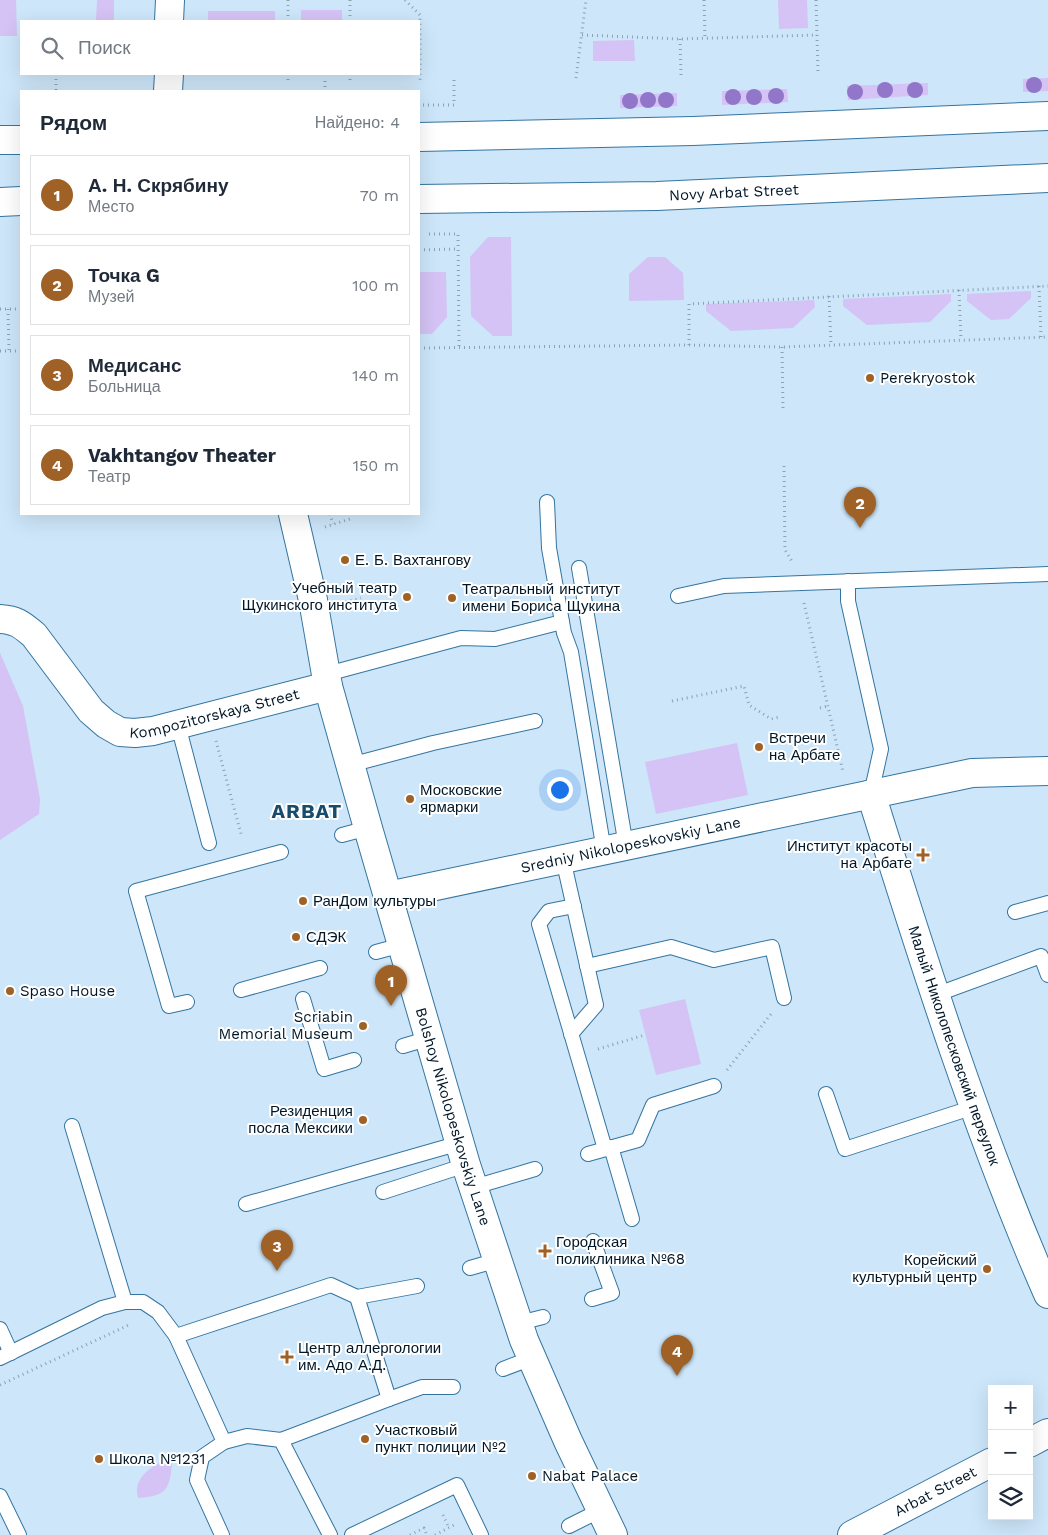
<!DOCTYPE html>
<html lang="ru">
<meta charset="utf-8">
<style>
body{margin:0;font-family:"Work Sans",sans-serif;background:#f2f2f3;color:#1f2937}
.controls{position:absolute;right:15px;bottom:15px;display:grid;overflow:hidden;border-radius:0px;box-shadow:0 5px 20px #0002}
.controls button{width:45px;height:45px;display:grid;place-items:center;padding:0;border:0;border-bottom:1px solid #e0e1e3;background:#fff;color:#1f2937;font:25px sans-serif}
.you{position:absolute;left:559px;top:789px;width:18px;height:18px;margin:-12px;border:4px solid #fff;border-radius:50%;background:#1a73e8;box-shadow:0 0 0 8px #1a73e833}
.badge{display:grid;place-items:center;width:32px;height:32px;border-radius:50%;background:#9f6126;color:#fff;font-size:16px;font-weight:700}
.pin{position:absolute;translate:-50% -41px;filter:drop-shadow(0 1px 2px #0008)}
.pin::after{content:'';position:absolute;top:26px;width:18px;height:15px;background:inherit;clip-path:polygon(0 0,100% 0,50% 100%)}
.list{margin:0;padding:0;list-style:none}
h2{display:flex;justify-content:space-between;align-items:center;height:65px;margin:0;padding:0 20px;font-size:21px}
h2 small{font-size:16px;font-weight:400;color:#747a83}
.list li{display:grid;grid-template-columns:32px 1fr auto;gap:15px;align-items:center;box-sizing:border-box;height:80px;margin:0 10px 10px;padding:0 10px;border:1px solid #e0e1e3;border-radius:0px}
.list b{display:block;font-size:19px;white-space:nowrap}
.list p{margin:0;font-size:16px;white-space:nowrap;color:#747a83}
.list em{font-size:16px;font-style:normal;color:#747a83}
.icon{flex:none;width:28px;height:28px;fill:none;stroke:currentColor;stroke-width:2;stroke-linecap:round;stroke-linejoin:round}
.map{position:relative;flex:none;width:1048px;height:1535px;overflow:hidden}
.search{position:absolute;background:#fff;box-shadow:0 5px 20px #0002;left:20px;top:20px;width:400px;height:55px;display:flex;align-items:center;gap:12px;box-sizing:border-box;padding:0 18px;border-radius:0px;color:#747a83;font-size:19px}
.panel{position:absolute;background:#fff;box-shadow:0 5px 20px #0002;left:20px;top:90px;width:400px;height:425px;border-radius:0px}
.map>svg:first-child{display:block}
</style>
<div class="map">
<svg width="1048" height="1535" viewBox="0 0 1048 1535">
<rect width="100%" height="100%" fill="#cde6f9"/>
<g fill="#d4c3f4">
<path d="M0,0H16L17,36H0Z"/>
<path d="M97,0H114V21H96Z"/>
<path d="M778,0H807L808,28L779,29Z"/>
<rect x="301" y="10" width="41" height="11"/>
<rect x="208" y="11" width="67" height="10"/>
<path d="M634,40L635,61H593V41Z"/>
<path d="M1048,78V91L1023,92V79Z"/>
<path d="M928,83V95L848,100L847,86Z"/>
<path d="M787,89L788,102L722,105V91Z"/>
<path d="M677,93V106L620,108V95Z"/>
<path d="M488,237H511L512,336H493L471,316L470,257Z"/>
<path d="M648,257H665L683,273L684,300L629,301V274Z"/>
<path d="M419,272H446L447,317L432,334H419Z"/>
<path d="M1031,291V298L1009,319L991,320L967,301V294Z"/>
<path d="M951,294V301L930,322L867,325L843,306V299Z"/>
<path d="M814,300L815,307L793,328L731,331L706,311V304Z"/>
<path d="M0,653L23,706L40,799L39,814L0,840Z"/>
<path d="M737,743L748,795L656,814L645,762Z"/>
<path d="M685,999L701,1064L656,1075L639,1010Z"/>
<path d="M173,1456C169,1485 172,1496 138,1498C132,1475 156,1464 173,1456Z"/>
</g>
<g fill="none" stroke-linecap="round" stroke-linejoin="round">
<defs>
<g id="lane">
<path d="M579,568L626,846"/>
<path d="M848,581V601L881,749L871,794"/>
<path d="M678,596L724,586L1048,574"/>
<path d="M562,622L564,633L571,652L604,851"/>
<path d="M327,674L461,638L495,639L562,622L549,548L547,502"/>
<path d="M178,725L209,843"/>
<path d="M350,765L433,743L535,721"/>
<path d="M342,835L368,828"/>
<path d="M563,859L596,1005L571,1034"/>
<path d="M574,906L549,911L539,924L605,1149"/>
<path d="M1015,912L1048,903"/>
<path d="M376,952L402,945"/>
<path d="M587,966L671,947L714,960L772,947L784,998"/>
<path d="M241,990L320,968"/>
<path d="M935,995L1041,956L1048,975"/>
<path d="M303,999L324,1069L354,1060"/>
<path d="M187,1002L169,1006L136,891L281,852"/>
<path d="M403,1046L430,1038"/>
<path d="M826,1094L845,1149L974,1107"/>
<path d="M72,1126L125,1302"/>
<path d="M611,1147L632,1219"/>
<path d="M588,1154L638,1140L653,1105L714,1086"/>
<path d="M474,1187L535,1169"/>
<path d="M383,1192L466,1165"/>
<path d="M246,1204L460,1143"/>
<path d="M470,1268L498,1260"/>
<path d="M357,1297L389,1399L422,1387H453"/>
<path d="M592,1299L612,1293L593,1241"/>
<path d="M519,1323L543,1317"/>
<path d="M0,1329L11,1353"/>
<path d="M176,1336L224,1442L247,1436L281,1440L389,1399"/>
<path d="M0,1358L102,1308L125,1302H143L158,1312L176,1336L331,1285L357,1297L417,1286"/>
<path d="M503,1369L532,1358"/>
<path d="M281,1440L330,1535"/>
<path d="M0,1496L19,1535"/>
<path d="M569,1526L601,1510"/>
<path d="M222,1535L197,1480L202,1457L224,1442"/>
<path d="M352,1535L457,1485L481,1535"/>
</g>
<g id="street">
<path d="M169,21L170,0"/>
<path d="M168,91L169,74"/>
<path id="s1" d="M293,514L313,600L328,686L368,828L466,1165L524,1340L568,1441L613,1535"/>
<path id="s2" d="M0,619C17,620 22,625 34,635L91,711L106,724L120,732L135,733L153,731L328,686"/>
<path id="s3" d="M871,794C924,963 977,1132 1048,1294"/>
<path id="s4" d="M388,896L972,773L1048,771"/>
<path d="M1029,1443L1048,1433"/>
<path id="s5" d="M852,1535L992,1462"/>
</g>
<g id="primary">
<path d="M419,137L693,131L1048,116"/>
<path d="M0,140H21"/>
<path id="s6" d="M419,199L657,196L1048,178"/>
<path d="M0,202L21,201"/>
</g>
</defs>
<use href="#lane" stroke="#3475a0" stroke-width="16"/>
<use href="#street" stroke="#3475a0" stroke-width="30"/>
<use href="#primary" stroke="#3475a0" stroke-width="30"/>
<g stroke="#89a2b4" stroke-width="3" stroke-dasharray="1 4" stroke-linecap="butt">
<path d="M288,0V21"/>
<path d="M350,0V21"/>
<path d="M405,0L420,15V81"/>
<path d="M704,0L705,38"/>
<path d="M816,0L818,72"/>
<path d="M582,35L680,39L817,35"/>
<path d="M680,39L681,75"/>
<path d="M288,74V82"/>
<path d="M350,74V81"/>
<path d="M576,78L586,0"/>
<path d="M325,81V91"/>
<path d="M56,90V74"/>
<path d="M423,105H454V80"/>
<path d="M429,234H458L459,348"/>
<path d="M419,250L458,249"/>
<path d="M1039,286L1041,337"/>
<path d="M959,290L961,340"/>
<path d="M829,296L831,345"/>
<path d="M0,309H21"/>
<path d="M8,309L9,351"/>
<path d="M689,345V304L1048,286"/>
<path d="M782,347L783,409"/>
<path d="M419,348L689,345L782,347L1048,337"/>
<path d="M0,351H21"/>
<path d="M784,466L785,550L793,563"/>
<path d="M330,514L333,524"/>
<path d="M325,527L353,518"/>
<path d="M341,603L361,598"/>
<path d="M804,603L843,772"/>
<path d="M672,701L744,686L749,705L771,719L780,717"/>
<path d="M820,708L828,706"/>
<path d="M216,741L241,834"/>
<path d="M598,1049L645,1035"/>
<path d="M727,1070L771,1014"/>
<path d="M0,1385L131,1324"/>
<path d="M443,1515L449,1528"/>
<path d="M410,1535L424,1528L427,1535"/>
<path d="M435,1535L454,1525"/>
</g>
<use href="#lane" stroke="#fff" stroke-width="14"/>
<use href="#street" stroke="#fff" stroke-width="28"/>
<use href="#primary" stroke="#fff" stroke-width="28"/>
</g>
<g fill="#9176c9">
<circle cx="1034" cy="85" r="8"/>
<circle cx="885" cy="90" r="8"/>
<circle cx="915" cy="90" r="8"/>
<circle cx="855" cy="92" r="8"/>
<circle cx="776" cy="96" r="8"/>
<circle cx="733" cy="97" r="8"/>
<circle cx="754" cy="97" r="8"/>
<circle cx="648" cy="100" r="8"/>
<circle cx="666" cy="100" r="8"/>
<circle cx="630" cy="101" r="8"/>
</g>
<g fill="#9f6126" stroke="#fff" stroke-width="2">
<circle cx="870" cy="378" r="5"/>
<circle cx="345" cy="560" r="5"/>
<circle cx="407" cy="597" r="5"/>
<circle cx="452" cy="598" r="5"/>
<circle cx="759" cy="747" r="5"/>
<circle cx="410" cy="799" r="5"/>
<path d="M920.5 847.5h5v5h5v5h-5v5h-5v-5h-5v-5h5z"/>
<circle cx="303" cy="901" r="5"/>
<circle cx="296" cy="937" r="5"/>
<circle cx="10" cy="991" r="5"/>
<circle cx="363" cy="1026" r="5"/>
<circle cx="363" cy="1120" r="5"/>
<path d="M542.5 1243.5h5v5h5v5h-5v5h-5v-5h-5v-5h5z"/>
<circle cx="987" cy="1269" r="5"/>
<path d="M284.5 1349.5h5v5h5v5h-5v5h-5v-5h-5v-5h5z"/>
<circle cx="365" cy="1439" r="5"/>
<circle cx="99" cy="1459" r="5"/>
<circle cx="532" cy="1476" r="5"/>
</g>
<g text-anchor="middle" stroke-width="4" stroke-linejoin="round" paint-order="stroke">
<g font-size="15" fill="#001728" stroke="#fff">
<text dy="5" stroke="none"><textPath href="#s6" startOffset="315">Novy Arbat Street</textPath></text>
<text dy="5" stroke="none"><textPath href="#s2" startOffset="266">Kompozitorskaya Street</textPath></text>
<text dy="5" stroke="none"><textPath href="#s4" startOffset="248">Sredniy Nikolopeskovskiy Lane</textPath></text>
<text dy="5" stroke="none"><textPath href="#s3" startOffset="265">Малый Николопесковский переулок</textPath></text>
<text dy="5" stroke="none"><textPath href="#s1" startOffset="624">Bolshoy Nikolopeskovskiy Lane</textPath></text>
<text dy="5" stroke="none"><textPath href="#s5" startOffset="94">Arbat Street</textPath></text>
</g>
<g font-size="15" fill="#001728" stroke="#fff" text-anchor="start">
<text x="880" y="383">Perekryostok</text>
<text x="355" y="565">Е. Б. Вахтангову</text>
<text x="397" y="593" text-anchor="end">Учебный театр<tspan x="397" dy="17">Щукинского института</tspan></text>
<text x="462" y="594">Театральный институт<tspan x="462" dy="17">имени Бориса Щукина</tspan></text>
<text x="769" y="743">Встречи<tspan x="769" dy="17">на Арбате</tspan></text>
<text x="420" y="795">Московские<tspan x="420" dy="17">ярмарки</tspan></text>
<text x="912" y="851" text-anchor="end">Институт красоты<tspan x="912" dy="17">на Арбате</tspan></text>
<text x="313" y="906">РанДом культуры</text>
<text x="306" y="942">СДЭК</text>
<text x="20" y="996">Spaso House</text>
<text x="353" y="1022" text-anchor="end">Scriabin<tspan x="353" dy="17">Memorial Museum</tspan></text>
<text x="353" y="1116" text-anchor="end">Резиденция<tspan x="353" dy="17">посла Мексики</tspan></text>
<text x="556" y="1247">Городская<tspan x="556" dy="17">поликлиника №68</tspan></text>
<text x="977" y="1265" text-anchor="end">Корейский<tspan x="977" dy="17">культурный центр</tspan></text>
<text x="298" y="1353">Центр аллергологии<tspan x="298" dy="17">им. Адо А.Д.</tspan></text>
<text x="375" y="1435">Участковый<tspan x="375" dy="17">пункт полиции №2</tspan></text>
<text x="109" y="1464">Школа №1231</text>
<text x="542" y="1481">Nabat Palace</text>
</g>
<g font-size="20" font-weight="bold" letter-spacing="1" fill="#194b6b" stroke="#fff">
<text x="307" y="818">ARBAT</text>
</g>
</g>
</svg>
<div class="controls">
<button>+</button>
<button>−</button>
<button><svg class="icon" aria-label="layers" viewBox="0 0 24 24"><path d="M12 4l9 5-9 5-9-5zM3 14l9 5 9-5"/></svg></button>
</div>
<div class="you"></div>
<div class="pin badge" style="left:391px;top:1006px">1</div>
<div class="pin badge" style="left:860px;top:528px">2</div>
<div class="pin badge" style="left:277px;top:1271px">3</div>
<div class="pin badge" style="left:677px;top:1376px">4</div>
<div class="search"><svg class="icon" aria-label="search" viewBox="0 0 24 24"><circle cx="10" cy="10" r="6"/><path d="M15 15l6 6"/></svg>Поиск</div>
<section class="panel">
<h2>Рядом<small>Найдено: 4</small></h2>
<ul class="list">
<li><span class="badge">1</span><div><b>А. Н. Скрябину</b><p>Место</p></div><em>70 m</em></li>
<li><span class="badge">2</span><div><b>Точка G</b><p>Музей</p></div><em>100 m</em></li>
<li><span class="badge">3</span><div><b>Медисанс</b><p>Больница</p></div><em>140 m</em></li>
<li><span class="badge">4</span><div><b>Vakhtangov Theater</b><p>Театр</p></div><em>150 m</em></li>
</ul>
</section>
</div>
